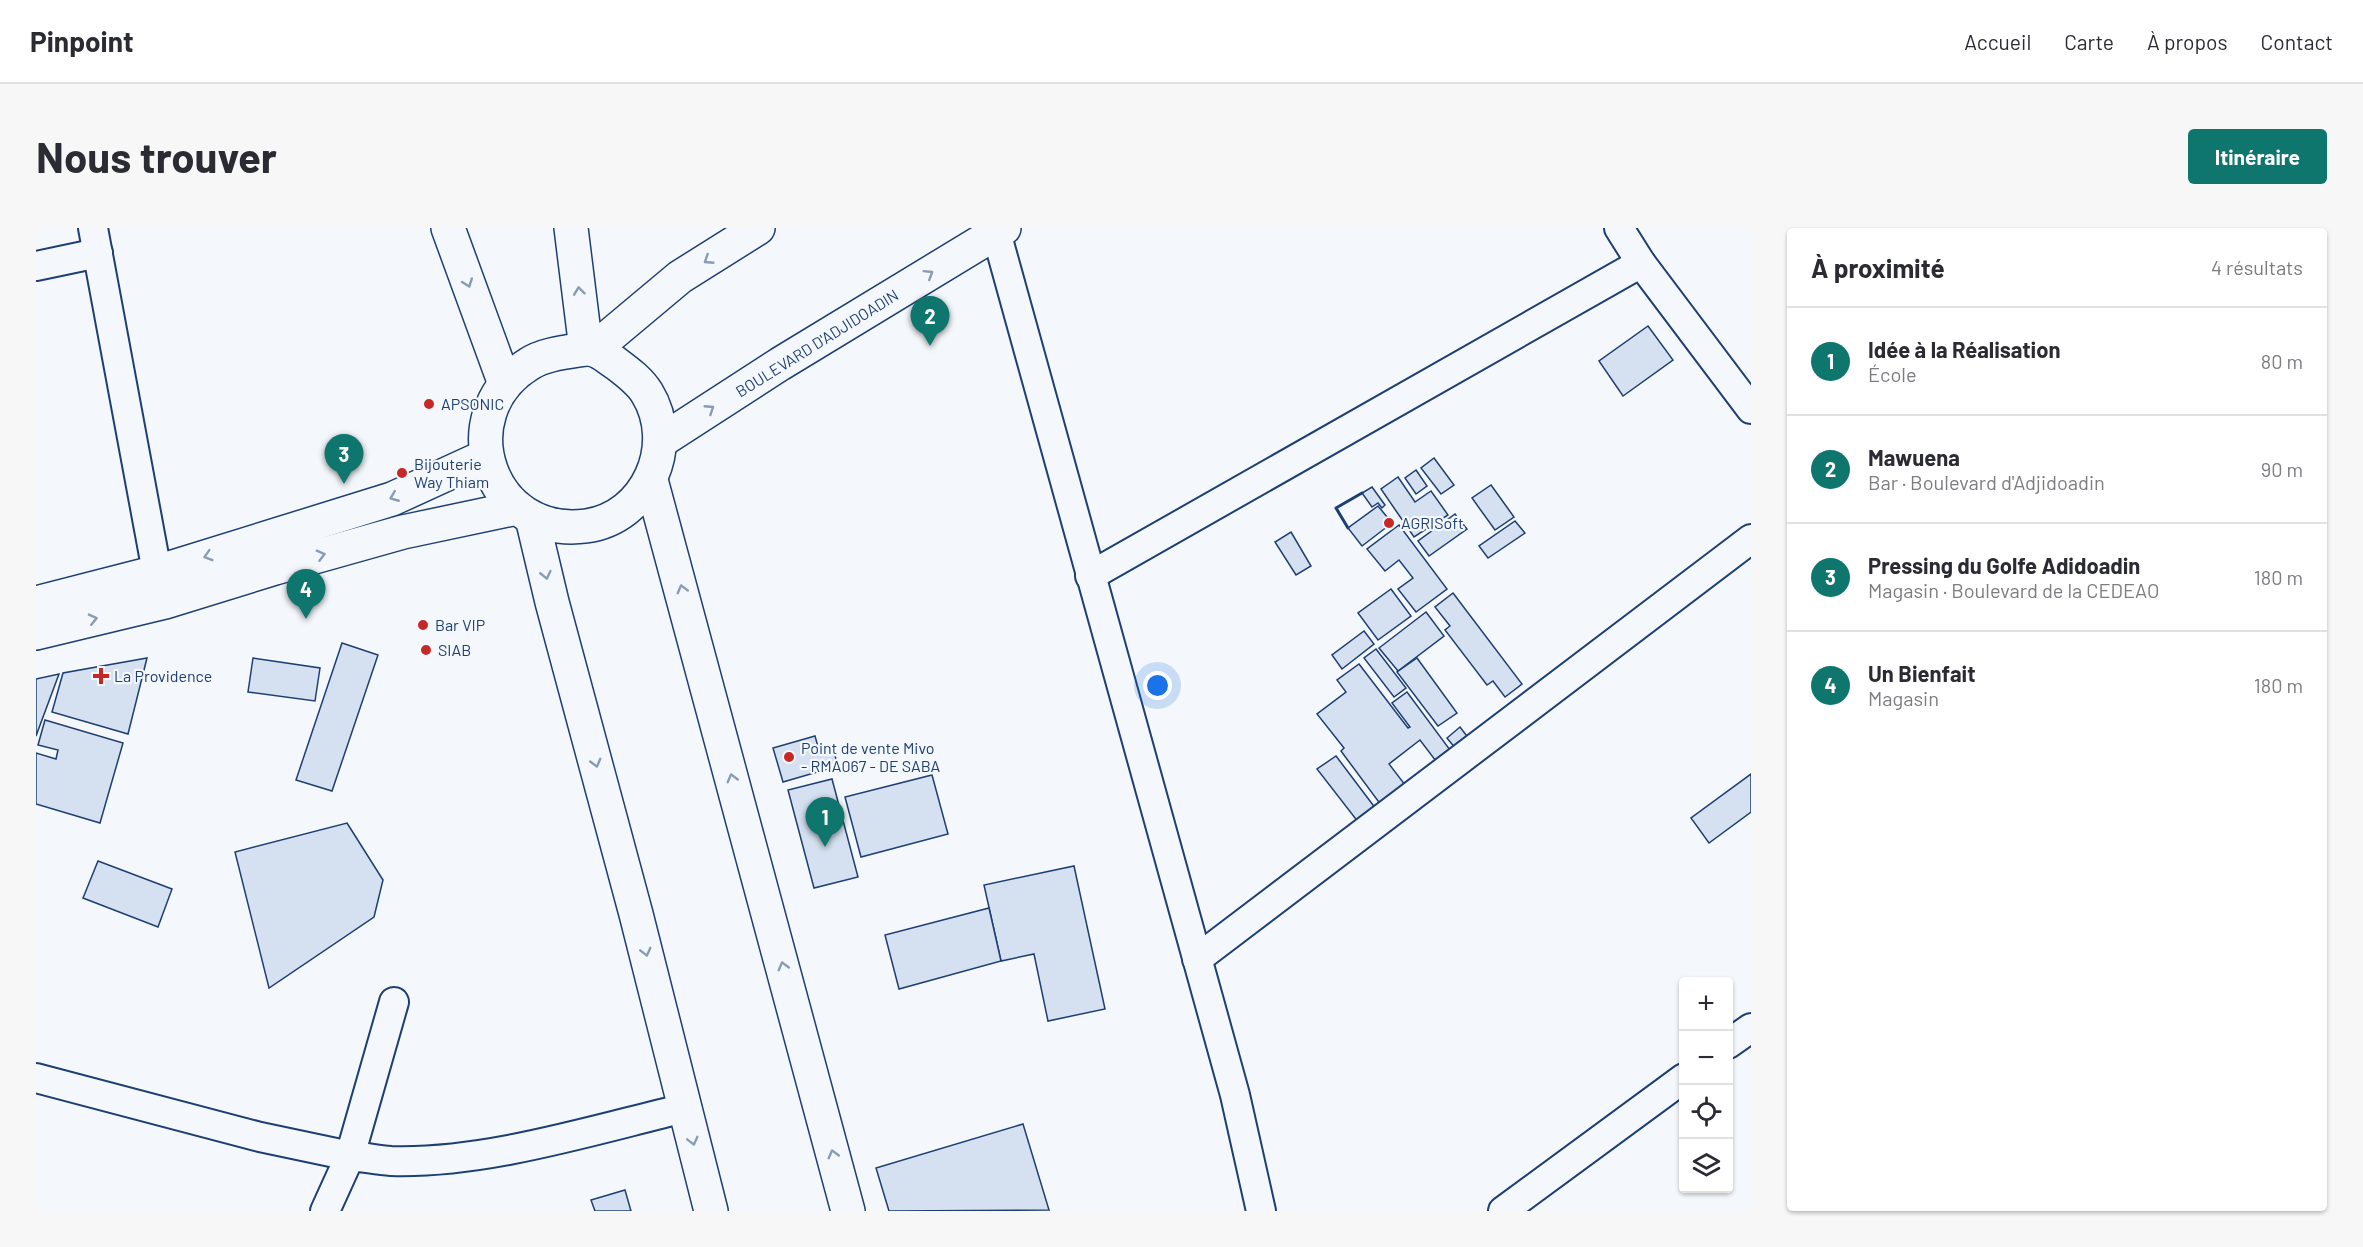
<!DOCTYPE html>
<html lang="fr">
<meta charset="utf-8">
<style>
body{margin:0;font-family:Barlow,sans-serif;background:#f7f7f7;color:#2b2b33}
.controls{position:absolute;right:18px;bottom:18px;display:grid;overflow:hidden;border-radius:6px;box-shadow:0 2px 4px #0004}
.controls button{width:54px;height:54px;display:grid;place-items:center;padding:0;border:0;border-bottom:2px solid #e1e1e2;background:#fff;color:#2b2b33;font:30px sans-serif}
.you{position:absolute;left:1122px;top:458px;width:21px;height:21px;margin:-15px;border:4px solid #fff;border-radius:50%;background:#1a73e8;box-shadow:0 0 0 9px #1a73e833}
.badge{display:grid;place-items:center;width:39px;height:39px;border-radius:50%;background:#0f766e;color:#fff;font-size:20px;font-weight:700}
.pin{position:absolute;translate:-50% -50px;filter:drop-shadow(0 2px 3px #0008)}
.pin::after{content:'';position:absolute;top:32px;width:21px;height:18px;background:inherit;clip-path:polygon(0 0,100% 0,50% 100%)}
.list{margin:0;padding:0;list-style:none}
h2{display:flex;justify-content:space-between;align-items:center;height:78px;margin:0;padding:0 24px;font-size:26px}
h2 small{font-size:20px;font-weight:400;color:#7c7c81}
.list li{display:grid;grid-template-columns:39px 1fr auto;gap:18px;align-items:center;box-sizing:border-box;height:108px;padding:0 24px;border-top:2px solid #e1e1e2}
.list b{display:block;font-size:22px;white-space:nowrap}
.list p{margin:0;font-size:20px;white-space:nowrap;color:#7c7c81}
.list em{font-size:20px;font-style:normal;color:#7c7c81}
.icon{flex:none;width:33px;height:33px;fill:none;stroke:currentColor;stroke-width:2;stroke-linecap:round;stroke-linejoin:round}
.map{position:relative;flex:none;width:1715px;height:983px;overflow:hidden;border-radius:6px}
header{display:flex;align-items:center;gap:36px;box-sizing:border-box;height:84px;padding:0 30px;background:#fff;border-bottom:2px solid #e1e1e2}
header strong{font-size:28px}
nav{display:flex;gap:33px;margin-inline-start:auto;font-size:21px}
.intro{display:flex;align-items:center;justify-content:space-between;box-sizing:border-box;height:144px;padding:0 36px}
h1{margin:0;font-size:42px}
.button{padding:15px 27px;border-radius:6px;background:#0f766e;color:#fff;font-size:21px;font-weight:700}
main{display:flex;gap:36px;padding:0 36px}
aside{flex:1;background:#fff;border-radius:6px;box-shadow:0 2px 4px #0004}
.map>svg:first-child{display:block}
</style>
<header>
<strong>Pinpoint</strong>
<nav><a>Accueil</a><a>Carte</a><a>À propos</a><a>Contact</a></nav>
</header>
<div class="intro"><h1>Nous trouver</h1><a class="button">Itinéraire</a></div>
<main>
<div class="map">
<svg width="1715" height="983" viewBox="0 0 1715 983">
<rect width="100%" height="100%" fill="#f4f7fb"/>
<g fill="#d5e0f0" stroke="#1d3f73" stroke-width="1.5">
<path d="M1612,98L1637,132L1587,168L1563,133Z"/>
<path d="M1398,230L1418,257L1405,266L1385,240Z"/>
<path d="M1380,242L1391,258L1380,266L1369,250Z"/>
<path d="M1362,249L1379,274L1395,263L1412,287L1378,309L1345,261Z"/>
<path d="M1455,257L1478,289L1459,302L1436,270Z"/>
<path d="M1336,259L1349,277L1346,280L1342,275L1336,279L1326,265Z"/>
<path d="M1342,278L1356,295L1326,318L1312,300Z"/>
<path d="M1419,286L1431,301L1393,328L1382,313Z"/>
<path d="M1479,293L1489,305L1452,330L1443,318Z"/>
<path d="M1363,297L1411,361L1380,384L1362,361L1377,350L1363,332L1349,343L1331,321Z"/>
<path d="M1255,304L1275,338L1260,347L1239,314Z"/>
<path d="M1355,361L1375,388L1342,412L1322,385Z"/>
<path d="M1417,365L1486,456L1469,469L1457,453L1451,457L1409,402L1414,398L1399,379Z"/>
<path d="M1390,384L1408,408L1362,443L1343,420Z"/>
<path d="M1328,403L1338,416L1306,441L1296,427Z"/>
<path d="M306,415L342,427L296,563L260,552Z"/>
<path d="M1340,421L1370,460L1358,469L1328,430Z"/>
<path d="M111,430L92,506L16,484L27,445Z"/>
<path d="M217,430L284,440L279,473L212,464Z"/>
<path d="M1381,430L1421,485L1402,498L1361,444Z"/>
<path d="M1323,436L1372,500L1374,499L1356,475L1371,464L1420,530L1406,541L1384,512L1353,536L1373,562L1348,581L1305,523L1308,520L1281,486L1310,464L1301,452Z"/>
<path d="M23,446L0,508V451Z"/>
<path d="M9,492L87,515L64,595L0,576V525L20,531L22,522L2,517Z"/>
<path d="M1424,499L1437,516L1424,526L1411,510Z"/>
<path d="M779,508L784,526L797,521L802,538L747,554L737,520Z"/>
<path d="M1300,528L1343,585L1326,599L1281,541Z"/>
<path d="M1715,546V584L1673,615L1655,590Z"/>
<path d="M896,547L912,606L825,629L809,569Z"/>
<path d="M796,551L822,649L778,660L752,562Z"/>
<path d="M311,595L347,652L338,689L233,760L199,624Z"/>
<path d="M62,633L136,661L122,699L47,670Z"/>
<path d="M1038,638L1069,781L1012,793L998,726L965,733L948,657Z"/>
<path d="M953,680L965,733L863,761L849,707Z"/>
<path d="M987,896L1013,982L853,983L840,940Z"/>
<path d="M589,962L595,983H559L555,972Z"/>
</g>
<g fill="none" stroke-linecap="round" stroke-linejoin="round">
<defs>
<g id="street">
<path d="M57,0L121,344"/>
<path d="M1583,0L1605,35L1715,181"/>
<path d="M960,4L1199,867L1225,983"/>
<path d="M0,38L62,25"/>
<path d="M1054,348L1605,35"/>
<path d="M1161,731L1715,311"/>
<path d="M1692,816L1715,800"/>
<path d="M0,850L224,909L314,928L358,774"/>
<path d="M289,983L314,928C327,929 341,932 355,933C449,936 557,902 649,880"/>
<path d="M1467,983L1648,850"/>
</g>
<g id="secondary">
<path d="M558,121L644,49L722,0"/>
<path d="M625,213L744,136L968,0"/>
<path d="M0,375L121,344L356,271L450,228"/>
<path d="M0,405L129,374L239,340L367,304L481,280"/>
</g>
<g id="primary">
<path d="M412,0L469,156"/>
<path d="M535,0L550,121"/>
<path d="M550,121C561,120 569,128 578,134C590,143 603,152 611,165C643,217 611,290 550,298C454,311 411,187 493,136C508,126 531,124 550,121Z"/>
<path d="M615,252L812,983"/>
<path d="M496,290L516,374L600,686L675,983"/>
</g>
</defs>
<use href="#street" stroke="#1d3f73" stroke-width="32"/>
<use href="#secondary" stroke="#1d3f73" stroke-width="36"/>
<use href="#primary" stroke="#1d3f73" stroke-width="36"/>
<use href="#street" stroke="#f4f7fb" stroke-width="28"/>
<use href="#secondary" stroke="#f4f7fb" stroke-width="33"/>
<use href="#primary" stroke="#f4f7fb" stroke-width="33"/>
<path stroke="#1d3f73" stroke-width="3" d="M1312,300L1300,280L1326,265"/>
</g>
<defs><path id="oneway-chevron" d="M-2-3.5L2.5 0L-2 3.5" fill="none" stroke-width="1.6" stroke-linecap="round" stroke-linejoin="round" transform="scale(1.5)"/></defs>
<g stroke="#889bb7">
<use href="#oneway-chevron" transform="translate(672 32) rotate(147)"/>
<use href="#oneway-chevron" transform="translate(893 46) rotate(-32)"/>
<use href="#oneway-chevron" transform="translate(432 55) rotate(70)"/>
<use href="#oneway-chevron" transform="translate(543 63) rotate(-97)"/>
<use href="#oneway-chevron" transform="translate(674 181) rotate(-33)"/>
<use href="#oneway-chevron" transform="translate(358 269) rotate(158)"/>
<use href="#oneway-chevron" transform="translate(285 327) rotate(-15)"/>
<use href="#oneway-chevron" transform="translate(172 328) rotate(163)"/>
<use href="#oneway-chevron" transform="translate(510 347) rotate(77)"/>
<use href="#oneway-chevron" transform="translate(646 361) rotate(-105)"/>
<use href="#oneway-chevron" transform="translate(57 391) rotate(-13)"/>
<use href="#oneway-chevron" transform="translate(560 535) rotate(75)"/>
<use href="#oneway-chevron" transform="translate(696 550) rotate(-105)"/>
<use href="#oneway-chevron" transform="translate(610 724) rotate(76)"/>
<use href="#oneway-chevron" transform="translate(747 738) rotate(-105)"/>
<use href="#oneway-chevron" transform="translate(657 913) rotate(76)"/>
<use href="#oneway-chevron" transform="translate(797 926) rotate(-105)"/>
</g>
<g fill="#c62828" stroke="#f4f7fb" stroke-width="2">
<circle cx="393" cy="176" r="6"/>
<circle cx="366" cy="245" r="6"/>
<circle cx="1353" cy="295" r="6"/>
<circle cx="387" cy="397" r="6"/>
<circle cx="390" cy="422" r="6"/>
<path d="M62 439h6v6h6v6h-6v6h-6v-6h-6v-6h6z"/>
<circle cx="753" cy="529" r="6"/>
</g>
<g text-anchor="middle" stroke-width="4.5" stroke-linejoin="round" paint-order="stroke">
<g font-size="16" fill="#1d3f73" stroke="#f4f7fb">
<text transform="translate(781 115) rotate(-32)" y="6">BOULEVARD D'ADJIDOADIN</text>
</g>
<g font-size="16" fill="#1d3f73" stroke="#f4f7fb" text-anchor="start">
<text x="405" y="182">APSONIC</text>
<text x="378" y="242">Bijouterie<tspan x="378" dy="18">Way Thiam</tspan></text>
<text x="1365" y="301">AGRISoft</text>
<text x="399" y="403">Bar VIP</text>
<text x="402" y="428">SIAB</text>
<text x="78" y="454">La Providence</text>
<text x="765" y="526">Point de vente Mivo<tspan x="765" dy="18">- RMA067 - DE SABA</tspan></text>
</g>
</g>
</svg>
<div class="controls">
<button>+</button>
<button>−</button>
<button><svg class="icon" aria-label="locate" viewBox="0 0 24 24"><circle cx="12" cy="12" r="6"/><path d="M12 2v4M12 18v4M2 12h4M18 12h4"/></svg></button>
<button><svg class="icon" aria-label="layers" viewBox="0 0 24 24"><path d="M12 4l9 5-9 5-9-5zM3 14l9 5 9-5"/></svg></button>
</div>
<div class="you"></div>
<div class="pin badge" style="left:789px;top:619px">1</div>
<div class="pin badge" style="left:894px;top:118px">2</div>
<div class="pin badge" style="left:308px;top:256px">3</div>
<div class="pin badge" style="left:270px;top:391px">4</div>
</div>
<aside>
<h2>À proximité<small>4 résultats</small></h2>
<ul class="list">
<li><span class="badge">1</span><div><b>Idée à la Réalisation</b><p>École</p></div><em>80 m</em></li>
<li><span class="badge">2</span><div><b>Mawuena</b><p>Bar · Boulevard d'Adjidoadin</p></div><em>90 m</em></li>
<li><span class="badge">3</span><div><b>Pressing du Golfe Adidoadin</b><p>Magasin · Boulevard de la CEDEAO</p></div><em>180 m</em></li>
<li><span class="badge">4</span><div><b>Un Bienfait</b><p>Magasin</p></div><em>180 m</em></li>
</ul>
</aside>
</main>
